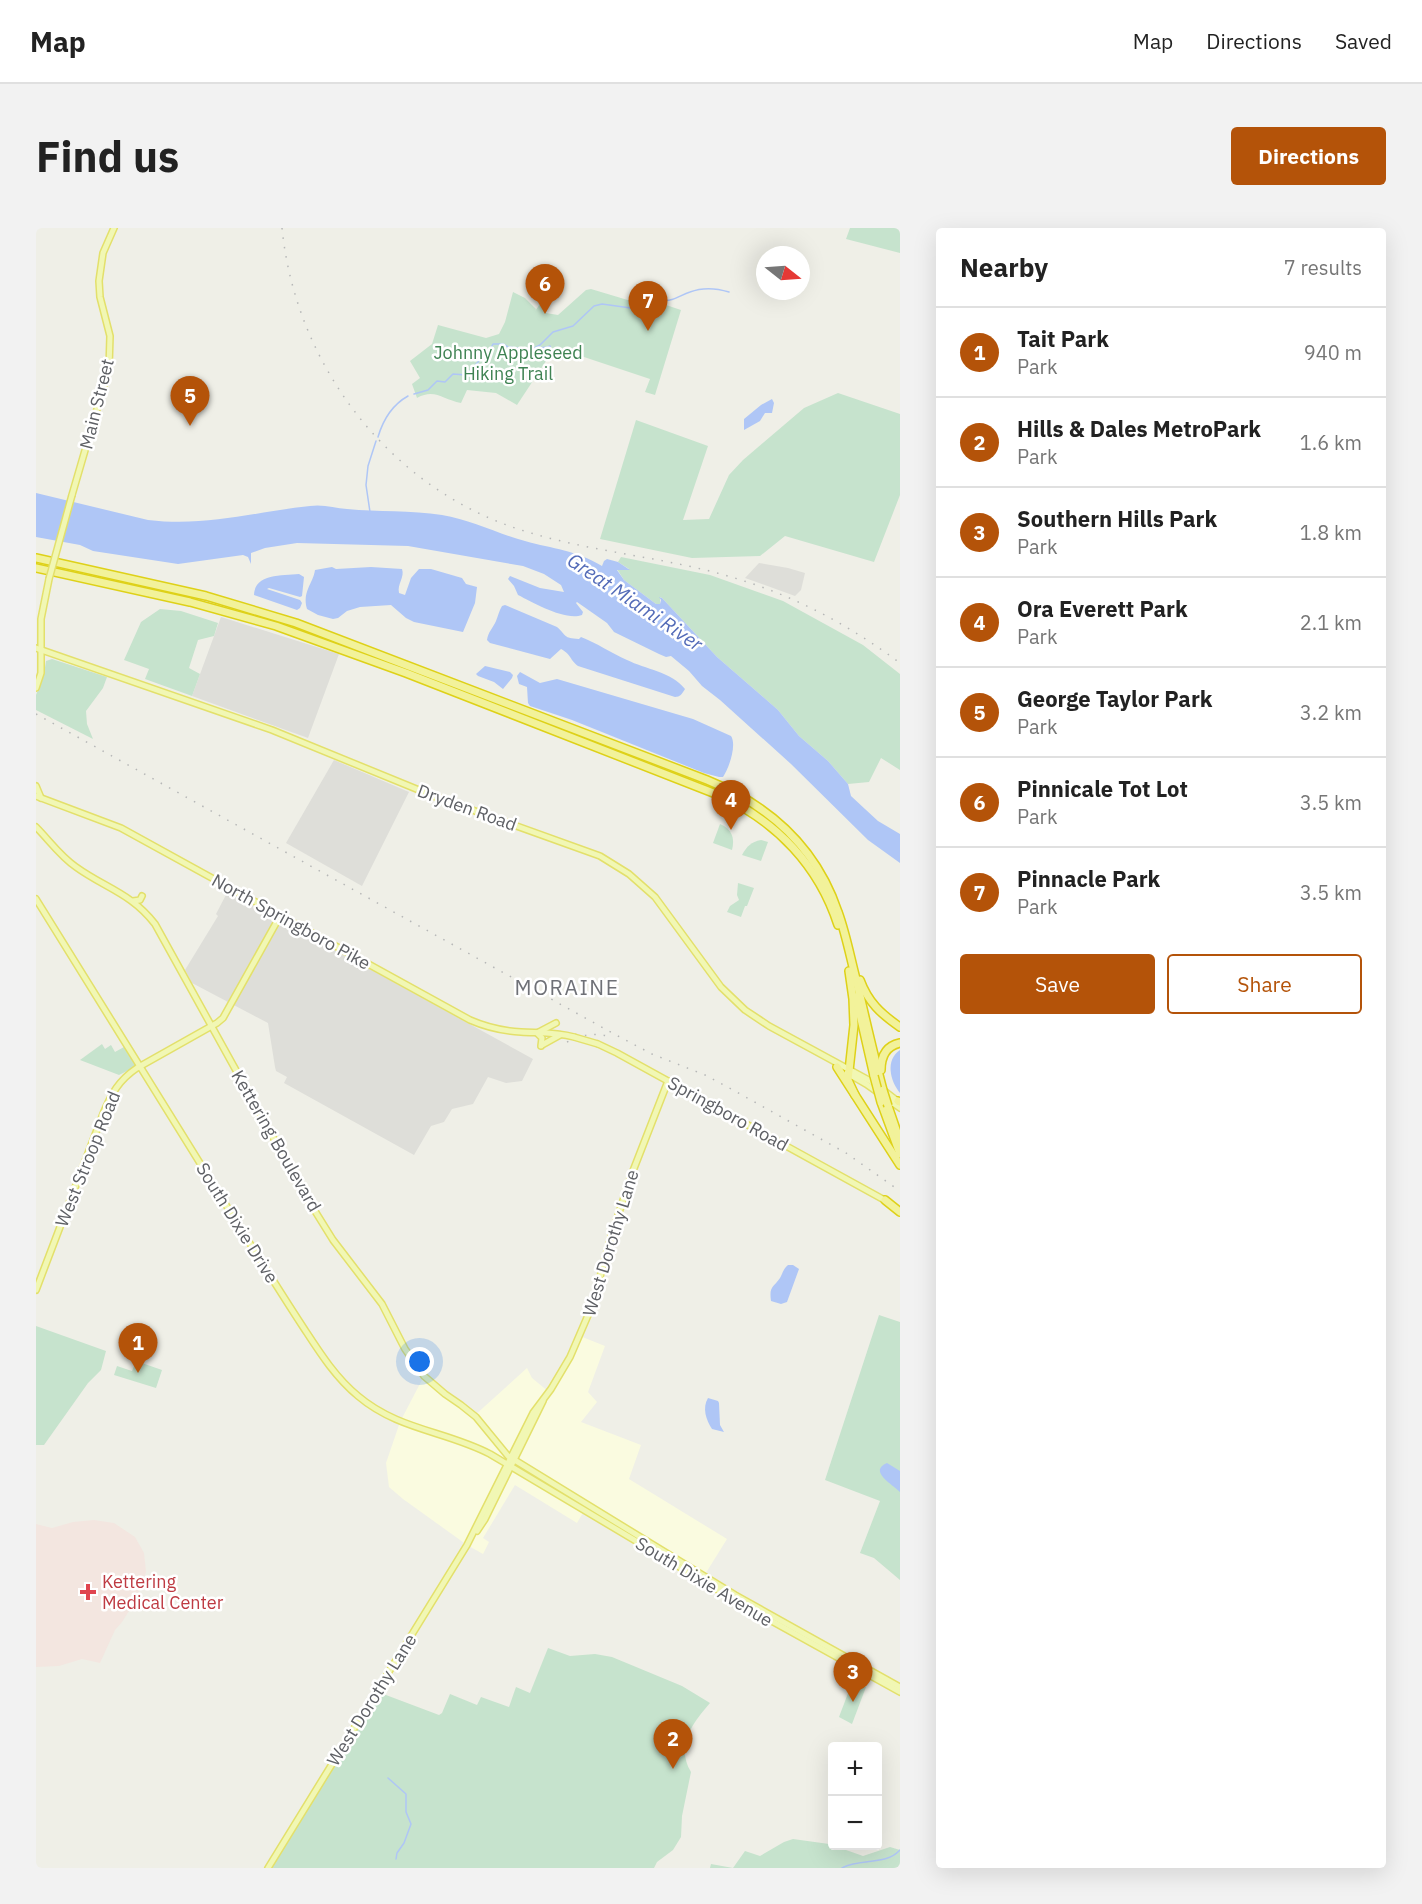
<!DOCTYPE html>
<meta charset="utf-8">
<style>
body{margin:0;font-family:"IBM Plex Sans",sans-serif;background:#f2f2f2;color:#222}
.controls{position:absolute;right:18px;bottom:18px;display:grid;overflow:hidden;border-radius:6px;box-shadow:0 6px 24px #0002}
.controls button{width:54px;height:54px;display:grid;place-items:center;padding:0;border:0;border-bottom:2px solid #e0e0e0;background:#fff;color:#222;font:30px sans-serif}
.compass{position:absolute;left:720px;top:18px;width:54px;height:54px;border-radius:50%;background:#fff;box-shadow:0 6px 24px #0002;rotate:107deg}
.you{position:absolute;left:384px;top:1134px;width:21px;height:21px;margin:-15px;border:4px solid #fff;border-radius:50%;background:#1a73e8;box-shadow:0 0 0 9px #1a73e833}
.badge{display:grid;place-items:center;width:39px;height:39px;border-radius:50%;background:#b45309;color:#fff;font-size:20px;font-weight:700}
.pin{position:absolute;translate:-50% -50px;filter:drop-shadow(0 2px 3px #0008)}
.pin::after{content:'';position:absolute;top:32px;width:21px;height:18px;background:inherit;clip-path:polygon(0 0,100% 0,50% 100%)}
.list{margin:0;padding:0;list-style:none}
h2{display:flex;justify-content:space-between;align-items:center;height:78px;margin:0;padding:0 24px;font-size:26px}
h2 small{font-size:20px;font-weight:400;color:#767676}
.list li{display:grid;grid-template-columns:39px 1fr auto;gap:18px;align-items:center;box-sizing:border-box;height:90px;padding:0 24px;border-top:2px solid #e0e0e0}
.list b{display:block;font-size:22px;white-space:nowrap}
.list p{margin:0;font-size:20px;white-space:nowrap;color:#767676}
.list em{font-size:20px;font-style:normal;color:#767676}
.actions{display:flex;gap:12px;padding:18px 24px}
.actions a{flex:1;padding:14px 0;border:2px solid #b45309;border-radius:6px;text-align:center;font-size:21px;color:#b45309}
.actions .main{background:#b45309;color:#fff}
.map{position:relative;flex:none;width:864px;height:1640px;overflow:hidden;border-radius:6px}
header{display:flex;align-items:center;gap:36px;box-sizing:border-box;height:84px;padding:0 30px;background:#fff;border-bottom:2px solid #e0e0e0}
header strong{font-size:28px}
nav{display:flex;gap:33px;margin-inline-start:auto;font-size:21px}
.intro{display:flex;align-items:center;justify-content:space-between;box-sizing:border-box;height:144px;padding:0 36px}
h1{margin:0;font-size:42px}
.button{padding:15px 27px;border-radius:6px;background:#b45309;color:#fff;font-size:21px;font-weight:700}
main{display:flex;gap:36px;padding:0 36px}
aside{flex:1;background:#fff;border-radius:6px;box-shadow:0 6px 24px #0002}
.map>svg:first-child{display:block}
</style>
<header>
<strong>Map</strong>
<nav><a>Map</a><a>Directions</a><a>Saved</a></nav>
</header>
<div class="intro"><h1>Find us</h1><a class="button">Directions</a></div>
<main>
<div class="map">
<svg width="864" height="1640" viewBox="0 0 864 1640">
<rect width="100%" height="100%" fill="#efefe7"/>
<path fill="#fafbe0" d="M544,1108L569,1118L552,1164L561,1174L545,1194L605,1217L593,1251L691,1311L668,1348L551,1278L541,1295L479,1257L447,1310L453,1314L447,1326L431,1317L367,1271L353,1259L350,1235L364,1194L388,1148L438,1188L491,1140L496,1150L513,1164Z"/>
<g fill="#deded9">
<path d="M723,335L752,340L769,345L765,362L759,368L709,350Z"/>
<path d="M185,389L303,426L272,510L156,468Z"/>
<path d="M298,532L373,564L326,658L250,615Z"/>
<path d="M192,663L497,831L486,853L470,855L452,849L437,876L416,881L408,894L395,898L378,927L248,855L251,849L240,843L239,839L232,795L156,755L149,742L182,688L180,686Z"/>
</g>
<path fill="#f3e6e0" d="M58,1292L78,1295L99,1309L108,1325L110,1343L108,1353L98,1375L86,1394L79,1402L64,1435L46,1431L23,1438L0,1439V1296L16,1300L37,1294Z"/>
<g fill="#c6e3cd">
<path d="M814,0H864V25L810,11Z"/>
<path d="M555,61L595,73V74L609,77H630L645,82L619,167L609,164L614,151L533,124L512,130L481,177L460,165L431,162L425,175C407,172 399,160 381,170L376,156L384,150L374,133L396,116L402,97L450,110L463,106L469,94L477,64L489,70L500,81L499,83L507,72L511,74L510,85L522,87L550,62Z"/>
<path d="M802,165L864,186V267L838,334L749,308L724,328L656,330L564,311L600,192L672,218L647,292L673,291L693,247L707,232L768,180Z"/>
<path d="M585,329L674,347L747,373L827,417L864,446V542L845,530L833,554L812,556L792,533L763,508L742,482L681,429L626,370L624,369V377L620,376L588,352L581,341H593L582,334Z"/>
<path d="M124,381L145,383L182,395L178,408L162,412L153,440L164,446L156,468L109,451L113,441L88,432L105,394Z"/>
<path d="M16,431L71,449L67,460L50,483L51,496L57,511L0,482V467L8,446L10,433Z"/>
<path d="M684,596C696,601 699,610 696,622L677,615Z"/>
<path d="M725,612L732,614L725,633L706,627C711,618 715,614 725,612Z"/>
<path d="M702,655L718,660L711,678H709L705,689L691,684L694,678L703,672L701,667Z"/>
<path d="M66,816L69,821L75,817L79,824L88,819L101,838L83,847L44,832Z"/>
<path d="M843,1087L864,1094V1352L838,1330L824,1325L844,1273L789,1252Z"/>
<path d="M0,1098L70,1123L65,1142L52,1155L8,1217H0Z"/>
<path d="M100,1133L126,1142L120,1160L78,1147L81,1138L96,1143Z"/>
<path d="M512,1420L534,1428L559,1426L576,1429L646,1458L674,1475C657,1495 639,1517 655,1544L646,1588L645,1609L637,1622L621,1634L618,1640H232L342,1464L403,1487L406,1485L414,1466L441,1477L445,1469L473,1479L480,1459L494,1465Z"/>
<path d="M817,1452L830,1459L816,1496L803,1489Z"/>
<path d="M757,1611L793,1616L827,1628L854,1619L864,1622V1640H674L675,1636L697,1640L709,1623L724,1628L748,1614Z"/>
</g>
<g fill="#afc6f6">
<path d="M736,171L738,175L736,185H729L724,193L708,202V191L725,177Z"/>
<path d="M0,265L112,292C171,299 217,284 274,278C287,276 299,280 311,281C342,284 375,282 406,287C435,292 460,305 489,313C517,321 540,322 566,338L568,333L571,331L582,334L594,342H581L588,352L620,376H624L625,372L623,369L626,370L681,429L742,482L763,508L792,533L812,556L815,568L829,581L842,593L864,606V635L832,612L755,536L684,472L666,458L653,443L635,428L630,429L623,426L578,404L571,395L541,374L540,375L547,384L546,387C529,393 498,375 482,367L478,358L472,351L474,348L504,360L528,364L525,357L508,346L487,338L372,318L261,315L229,320L215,325V336L212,329L207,327L142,336L57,323L44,317L0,309Z"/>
<path d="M296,339L300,341L335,339L366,341C369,349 361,356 363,365L369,367L375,350L383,341H395L426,350L430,356L441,359L439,375L427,404L378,394L370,390L355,377L324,379L311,383L302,390L297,391L282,387L271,381C266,363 277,356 279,342Z"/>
<path d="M263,346L268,349L266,368L264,369L233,360L231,361L264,372L266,375L264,380L261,382L218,367C219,345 246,348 263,346Z"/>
<path d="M469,377L521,399C531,408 527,410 543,411L545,409C561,415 575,425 591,432C609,441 636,444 649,461C646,466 644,469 639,469L542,438C533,431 536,427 525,421L514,431L454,415L451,412C452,404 457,400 460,393C462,388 463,383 466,378Z"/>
<path d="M449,438L474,444L477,447L476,450L467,461L458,454L442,448L440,446Z"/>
<path d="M484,444L504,455L521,451L657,491L695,508C701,517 693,540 687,549H683L668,545L536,492L494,478L492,475L491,459L483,456L481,448Z"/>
<path d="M864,822V865C854,853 849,832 864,822Z"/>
<path d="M752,1037H757L763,1041L751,1074L745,1076L735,1073C733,1058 737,1060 744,1050C747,1045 747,1041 752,1037Z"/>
<path d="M672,1170L682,1173L683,1175L684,1197L688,1204L676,1201C670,1192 666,1180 672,1170Z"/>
<path d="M851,1235L864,1243V1264C856,1256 832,1243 851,1235Z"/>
</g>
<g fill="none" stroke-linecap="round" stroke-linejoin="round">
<g stroke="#afc6f6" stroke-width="1.5">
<path d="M607,81H617L626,72C637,74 644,67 654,64C667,59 680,60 693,64"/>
<path d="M500,119L504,117L517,104L537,98L558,78L566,76L602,81"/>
<path d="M378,166L392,162L401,153L409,154L417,146L430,147L443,133V126L453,124L457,116H467L472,119L482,120L496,125L497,120C502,119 508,121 514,118L516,126L523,125L527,131"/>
<path d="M342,209C347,192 356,177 372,168"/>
<path d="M334,284L330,257L332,238L340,213"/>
<path d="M352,1550L370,1566V1584L375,1596L368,1615L361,1625L360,1631"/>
<path d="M806,1640C823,1630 850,1638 864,1622"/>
</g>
<defs>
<g id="major">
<path d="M36,267L73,140L74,108L64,69L63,53L67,25L78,0"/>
<path d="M0,420L236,502L400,569L564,628L593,646L619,669L685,759L709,782L733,798L838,855L864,875"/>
<path d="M0,460L5,445V391L13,351"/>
<path d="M0,558L5,570"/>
<path d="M0,568L85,600L434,792C450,799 468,803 485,804C503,805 520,804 538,809"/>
<path d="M0,599C13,612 24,628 40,639C69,660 95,665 119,696L269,967L297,1012L346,1076L369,1121L388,1148L409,1166L425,1177L440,1189L472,1228L699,1367L864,1459"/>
<path d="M0,671C70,782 139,894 208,1006C228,1038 248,1070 269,1102C284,1125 300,1150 322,1168C362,1202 410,1203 454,1226L714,1381L864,1464"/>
<path d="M97,673L104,672L106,668"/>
<path d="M562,816L581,825L852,974"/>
<path d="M506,817L524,807"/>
<path d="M505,818L506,810L501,805L520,795"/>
<path d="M811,845L830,856L864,880"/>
<path d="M0,1062L67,886C75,866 83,852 101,840L181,795L187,790L244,688"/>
<path d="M441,1303L449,1291L507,1173"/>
<path d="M232,1640L431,1317L497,1185L515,1161L534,1129L556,1078L575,1009L595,948L632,853"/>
</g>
<g id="highway">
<path d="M0,330L170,368L260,395L671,552C733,577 780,619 802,684C810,706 814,728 820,751C829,788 837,825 847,862"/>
<path d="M0,340L154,374L240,398L370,445L685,568C741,594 783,638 802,697"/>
<path d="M813,743L817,771L818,797L812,852L819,867"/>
<path d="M824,752C832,774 845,786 864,799"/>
<path d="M820,769L838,848"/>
<path d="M801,839L864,937"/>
<path d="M845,842C845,828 850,818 864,815"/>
<path d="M862,873L864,874"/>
<path d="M845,874L864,926"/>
<path d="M852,878L864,913"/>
<path d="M849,972L864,984"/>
</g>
</defs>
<use href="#major" stroke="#e3e06b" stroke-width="8"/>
<use href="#highway" stroke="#ded118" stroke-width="10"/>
<use href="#major" stroke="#f1f7b4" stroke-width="5"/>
<use href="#highway" stroke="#f2f29a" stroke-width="7"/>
<g stroke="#b6b7b7" stroke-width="1.5" stroke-dasharray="1.5 8" stroke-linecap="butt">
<path d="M246,0C260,141 358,266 495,305C565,326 639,330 708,353C765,371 817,400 864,435"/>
<path d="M0,486L580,807L616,826L669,847L697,862L810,925L864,963"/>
<path d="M531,814C545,807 559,804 575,809"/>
</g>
<defs>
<g id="major-bridge">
<path d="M13,351L36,267"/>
<path d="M538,809L562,816"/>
</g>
<g id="highway-bridge">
<path d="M838,848L845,874"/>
<path d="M847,862L852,878"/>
</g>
</defs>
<use href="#major-bridge" stroke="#e3e06b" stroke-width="8" stroke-linecap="butt"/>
<use href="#highway-bridge" stroke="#ded118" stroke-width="10" stroke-linecap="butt"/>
<use href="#major-bridge" stroke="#f1f7b4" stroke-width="5"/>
<use href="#highway-bridge" stroke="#f2f29a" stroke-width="7"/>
</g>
<path fill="#e0444e" stroke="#fff" stroke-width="2" d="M49 1355h6v6h6v6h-6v6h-6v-6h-6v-6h6z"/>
<g text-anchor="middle" stroke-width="5" stroke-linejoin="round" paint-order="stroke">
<g font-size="18" fill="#3f8353" stroke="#fff">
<text x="472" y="131">Johnny Appleseed<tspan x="472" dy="21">Hiking Trail</tspan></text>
</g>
<g font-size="18" fill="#5e6065" stroke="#fff">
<text transform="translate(61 176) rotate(-76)" y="6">Main Street</text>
<text transform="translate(431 580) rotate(20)" y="6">Dryden Road</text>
<text transform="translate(255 694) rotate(29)" y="6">North Springboro Pike</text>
<text transform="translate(692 886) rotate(29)" y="6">Springboro Road</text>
<text transform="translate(240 913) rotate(60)" y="6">Kettering Boulevard</text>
<text transform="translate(52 931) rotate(-68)" y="6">West Stroop Road</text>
<text transform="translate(201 995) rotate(58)" y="6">South Dixie Drive</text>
<text transform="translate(575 1015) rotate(-73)" y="6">West Dorothy Lane</text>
<text transform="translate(668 1354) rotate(31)" y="6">South Dixie Avenue</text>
<text transform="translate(336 1472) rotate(-58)" y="6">West Dorothy Lane</text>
</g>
<g font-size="18" fill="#be3a42" stroke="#fff" text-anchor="start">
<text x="66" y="1360">Kettering<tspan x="66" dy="21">Medical Center</tspan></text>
</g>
<g font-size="20" font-style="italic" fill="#536bb8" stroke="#fff">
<text transform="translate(599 374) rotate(34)" y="7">Great Miami River</text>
</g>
<g font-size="21" letter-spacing="1.5" fill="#6f7177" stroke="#fff">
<text x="531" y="767">MORAINE</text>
</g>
</g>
</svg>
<div class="controls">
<button>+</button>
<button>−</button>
</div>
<svg class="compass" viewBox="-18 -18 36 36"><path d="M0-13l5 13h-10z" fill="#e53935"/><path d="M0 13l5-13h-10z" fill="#767676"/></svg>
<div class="you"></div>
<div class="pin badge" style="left:102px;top:1145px">1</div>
<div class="pin badge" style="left:637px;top:1541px">2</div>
<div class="pin badge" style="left:817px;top:1474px">3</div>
<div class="pin badge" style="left:695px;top:602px">4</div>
<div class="pin badge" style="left:154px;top:198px">5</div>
<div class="pin badge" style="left:509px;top:86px">6</div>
<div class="pin badge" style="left:612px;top:103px">7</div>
</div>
<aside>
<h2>Nearby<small>7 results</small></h2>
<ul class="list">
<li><span class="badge">1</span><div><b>Tait Park</b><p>Park</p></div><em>940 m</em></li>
<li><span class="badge">2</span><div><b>Hills &amp; Dales MetroPark</b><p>Park</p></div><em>1.6 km</em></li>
<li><span class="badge">3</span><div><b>Southern Hills Park</b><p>Park</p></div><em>1.8 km</em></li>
<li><span class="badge">4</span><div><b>Ora Everett Park</b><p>Park</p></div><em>2.1 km</em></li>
<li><span class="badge">5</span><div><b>George Taylor Park</b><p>Park</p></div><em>3.2 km</em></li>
<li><span class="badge">6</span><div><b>Pinnicale Tot Lot</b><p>Park</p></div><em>3.5 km</em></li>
<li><span class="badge">7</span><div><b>Pinnacle Park</b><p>Park</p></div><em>3.5 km</em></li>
</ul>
<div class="actions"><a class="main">Save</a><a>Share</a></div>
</aside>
</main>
